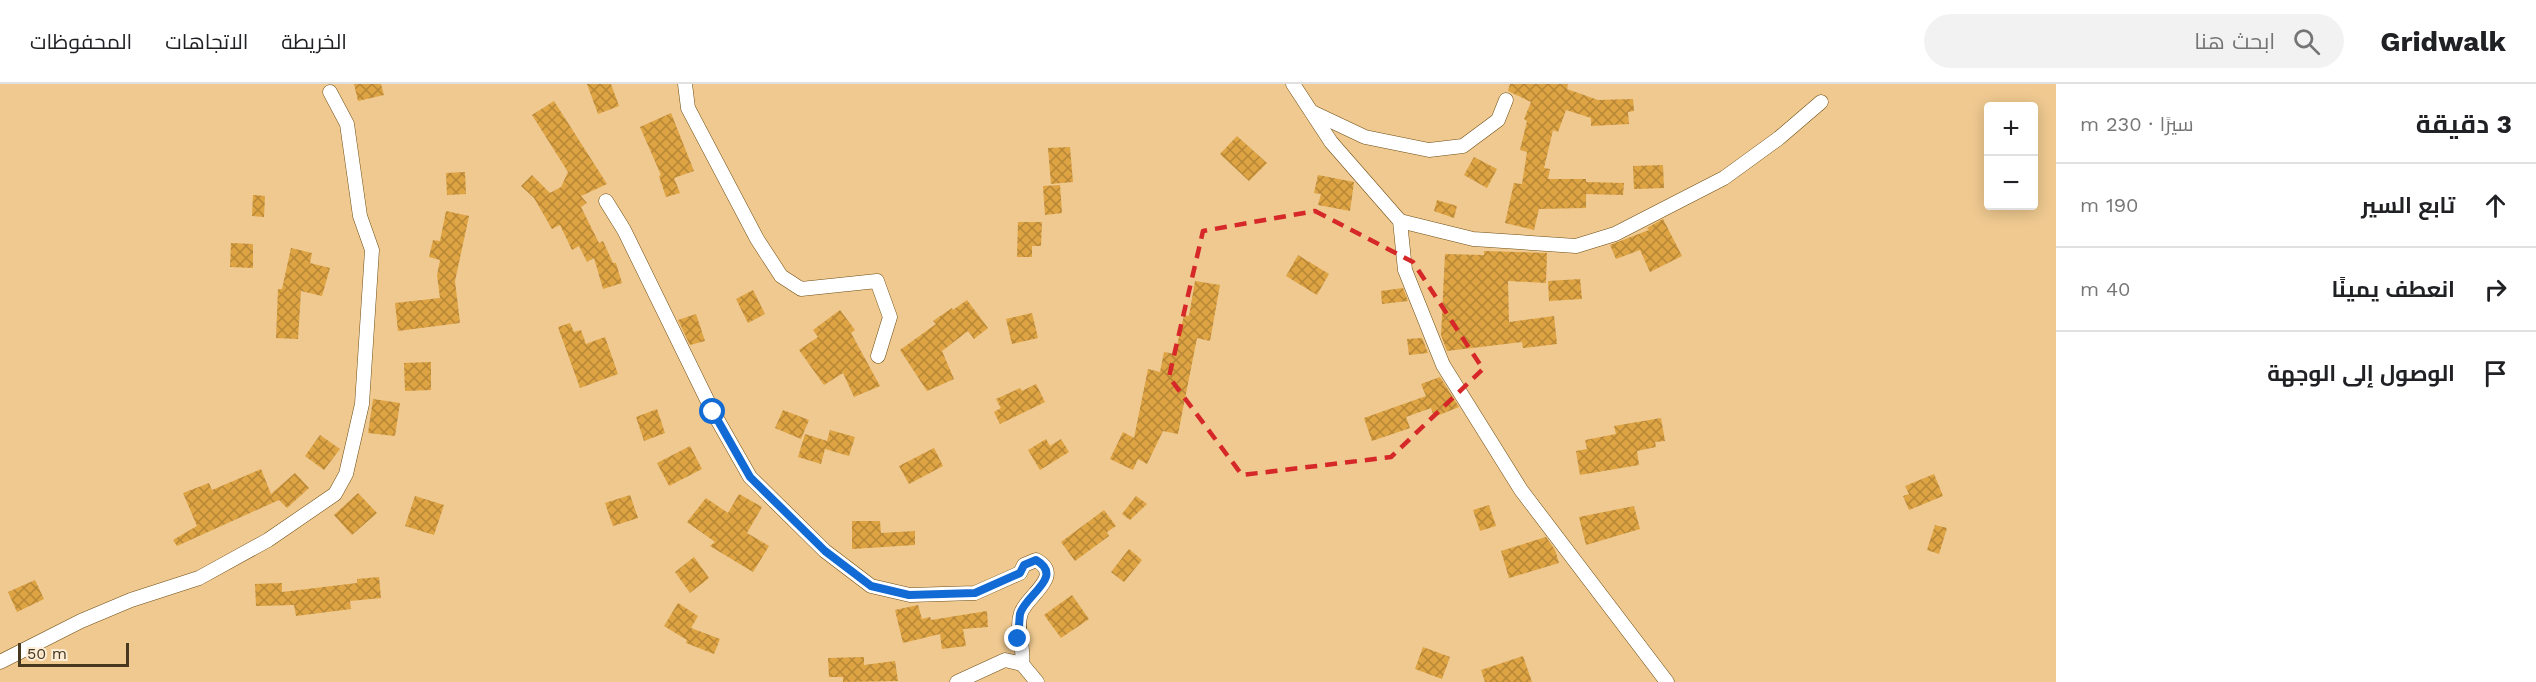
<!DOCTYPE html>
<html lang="ar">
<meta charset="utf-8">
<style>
body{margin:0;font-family:"Work Sans",Cairo,sans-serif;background:#f2f2f2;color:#202124;direction:rtl}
.controls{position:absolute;right:18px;top:18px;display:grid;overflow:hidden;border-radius:6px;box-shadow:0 3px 15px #0003}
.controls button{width:54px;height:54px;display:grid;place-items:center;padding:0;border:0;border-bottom:2px solid #e0e0e0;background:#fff;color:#202124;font:30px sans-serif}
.scale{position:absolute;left:18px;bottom:15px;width:111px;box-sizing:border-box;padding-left:6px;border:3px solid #473820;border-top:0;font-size:16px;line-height:21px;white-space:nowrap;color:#473820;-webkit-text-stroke:4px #feeed8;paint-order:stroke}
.stop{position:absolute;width:18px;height:18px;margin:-14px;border:4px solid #126bd5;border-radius:50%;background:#fff}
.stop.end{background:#126bd5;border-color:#fff;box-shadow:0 2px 6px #0008}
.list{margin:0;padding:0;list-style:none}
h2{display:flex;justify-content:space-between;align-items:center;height:78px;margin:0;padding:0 24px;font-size:26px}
h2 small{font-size:20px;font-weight:400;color:#757577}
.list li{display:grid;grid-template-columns:39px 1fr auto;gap:18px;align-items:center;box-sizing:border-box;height:84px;padding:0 24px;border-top:2px solid #e0e0e0}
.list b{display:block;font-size:22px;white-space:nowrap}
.list em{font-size:20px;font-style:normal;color:#757577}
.icon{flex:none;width:33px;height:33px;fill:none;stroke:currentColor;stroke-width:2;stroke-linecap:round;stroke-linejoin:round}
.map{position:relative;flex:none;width:2056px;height:598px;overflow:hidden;direction:ltr}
header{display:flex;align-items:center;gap:36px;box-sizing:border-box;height:84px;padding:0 30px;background:#fff;border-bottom:2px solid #e0e0e0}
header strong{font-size:28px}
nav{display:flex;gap:33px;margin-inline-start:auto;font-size:21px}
.search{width:420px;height:54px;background:#f2f2f2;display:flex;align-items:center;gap:15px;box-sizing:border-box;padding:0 21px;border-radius:33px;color:#757577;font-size:22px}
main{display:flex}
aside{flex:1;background:#fff}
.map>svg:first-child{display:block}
</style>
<header>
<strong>Gridwalk</strong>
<div class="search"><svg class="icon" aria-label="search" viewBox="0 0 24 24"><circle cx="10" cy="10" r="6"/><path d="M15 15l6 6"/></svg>ابحث هنا</div>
<nav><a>الخريطة</a><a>الاتجاهات</a><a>المحفوظات</a></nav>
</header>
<main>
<aside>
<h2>3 دقيقة<small>سيرًا · 230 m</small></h2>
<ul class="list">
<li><svg class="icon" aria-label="ahead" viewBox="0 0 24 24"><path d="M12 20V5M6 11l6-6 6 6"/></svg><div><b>تابع السير</b></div><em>190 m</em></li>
<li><svg class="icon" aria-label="right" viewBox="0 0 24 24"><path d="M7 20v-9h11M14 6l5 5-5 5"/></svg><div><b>انعطف يمينًا</b></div><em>40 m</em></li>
<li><svg class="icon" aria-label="arrive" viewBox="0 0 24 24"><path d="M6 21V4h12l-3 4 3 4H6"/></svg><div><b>الوصول إلى الوجهة</b></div></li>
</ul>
</aside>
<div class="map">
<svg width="2056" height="598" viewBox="0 0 2056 598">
<defs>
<pattern id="building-cross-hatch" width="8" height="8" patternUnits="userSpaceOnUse" patternTransform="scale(1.5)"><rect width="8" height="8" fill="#dea342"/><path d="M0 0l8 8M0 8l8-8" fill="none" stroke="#b68637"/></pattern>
</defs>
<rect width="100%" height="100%" fill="#efc990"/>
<g fill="url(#building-cross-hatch)">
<path d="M354,0H381L384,11L358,17Z"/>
<path d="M587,0H611L619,22L598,30Z"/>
<path d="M1510,0H1568L1567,5L1598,16L1633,15L1634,27L1628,28L1629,40L1591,42V34L1566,26L1558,48L1553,46L1544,84L1550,85L1548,95H1586V98L1624,99L1623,111L1586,110V124L1539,125L1534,146L1505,139L1514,99L1522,100L1527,68L1520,66L1527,37L1524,35L1531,18L1508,7Z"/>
<path d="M554,17L607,100L581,112L587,119L581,123L599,159L603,157L613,179H616L622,199L603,205L594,174L587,178L579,162L572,166L560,141L552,145L534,114L521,102L532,91L550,109L561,103L568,88L532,31Z"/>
<path d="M671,29L694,87L674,94L680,109L666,113L659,92L661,91L640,43Z"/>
<path d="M1237,52L1267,79L1249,97L1220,70Z"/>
<path d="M1070,63L1073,98L1051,100L1048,64Z"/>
<path d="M1474,73L1497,85L1487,104L1464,91Z"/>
<path d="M1663,81L1664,104L1634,105L1633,82Z"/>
<path d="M465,88L466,110L447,111L446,89Z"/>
<path d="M1318,91L1354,98L1350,127L1318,121L1321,110L1314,109Z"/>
<path d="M1060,101L1062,129L1045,131L1043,102Z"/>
<path d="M253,111L265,112L264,133L252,132Z"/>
<path d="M1437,116L1457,122L1454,134L1434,127Z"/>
<path d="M446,127L469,132L455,197L460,239L398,247L395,219L440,214L437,191L440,176L429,173L433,156L440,157Z"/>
<path d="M1663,135L1682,172L1650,188L1640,166L1616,175L1610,161L1649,146L1647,144Z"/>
<path d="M1018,138H1042L1041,162H1032V173H1017Z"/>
<path d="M231,159L253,160V184L230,183Z"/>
<path d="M291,164L312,169L310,179L330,184L322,212L301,207L298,255L276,254L278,205H282Z"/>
<path d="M1484,167L1547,169L1546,199L1508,197L1509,238L1554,232L1557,260L1523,264L1522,258L1447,267L1441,251L1445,170L1484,171Z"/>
<path d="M1298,171L1329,190L1317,211L1286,192Z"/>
<path d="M1580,195L1582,215L1549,217L1548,197Z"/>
<path d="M1195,197L1220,201L1210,257L1197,254L1178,350L1163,347L1147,380L1138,375L1133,386L1110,375L1123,348L1134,354L1148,285L1160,288L1164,268L1175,270L1184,231L1189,232Z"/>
<path d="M1403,204L1408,217L1382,220L1381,207Z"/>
<path d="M753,206L765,230L748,239L736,215Z"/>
<path d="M967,216L988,244L974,255L968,247L942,267L954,295L927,307L900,266L936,240L933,237L952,224L953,226Z"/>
<path d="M840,226L855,246L851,249L880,302L854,313L843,289L824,301L799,266L818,253L813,246Z"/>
<path d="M1032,229L1038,254L1012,260L1006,235Z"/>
<path d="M696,230L705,257L690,261L678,236Z"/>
<path d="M570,239L574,248L581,246L586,260L605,253L618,290L580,304L558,243Z"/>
<path d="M1422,254L1428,269L1409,271L1407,255Z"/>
<path d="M431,278V306L405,307L404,279Z"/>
<path d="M1440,293L1459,323L1434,333L1431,324L1406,333L1410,344L1372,357L1364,334L1426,312L1421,300Z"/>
<path d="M1036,300L1045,318L1000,340L994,328L1001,324L996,315L1020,304L1022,307Z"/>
<path d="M373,315L400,319L395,352L368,349Z"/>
<path d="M657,325L665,349L644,357L636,333Z"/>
<path d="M783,326L809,336L801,355L775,344Z"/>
<path d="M1661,334L1665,357L1655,358L1656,363L1637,367L1639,381L1580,391L1576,367L1587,365L1585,356L1616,350L1614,342Z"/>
<path d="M830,346L855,353L849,372L825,365L821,380L798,373L805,350L827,357Z"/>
<path d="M320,351L340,365L324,386L305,372Z"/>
<path d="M1046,355L1050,362L1061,355L1069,368L1040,386L1028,366Z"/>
<path d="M690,362L702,385L669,402L657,379Z"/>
<path d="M934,364L943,382L909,400L899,382Z"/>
<path d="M261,385L271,410L295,389L309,404L287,424L279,416L177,462L173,456L197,442L183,409L209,399L212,406Z"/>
<path d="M1934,390L1943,412L1909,426L1903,412L1909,410L1905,402Z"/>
<path d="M358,409L377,429L352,451L334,431Z"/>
<path d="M739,410L762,423L747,449L769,462L753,488L710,462L715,458L687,438L706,414L728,429Z"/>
<path d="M630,411L638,434L613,442L605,419Z"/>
<path d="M415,412L444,421L434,451L405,442Z"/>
<path d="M1136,412L1147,420L1130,436L1122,430Z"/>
<path d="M1489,421L1496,442L1480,447L1473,426Z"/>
<path d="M1634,422L1640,445L1586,461L1579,433Z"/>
<path d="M1104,426L1116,442L1107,448L1109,452L1075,477L1061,458Z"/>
<path d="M852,437H880L881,449L915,447V461L852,465Z"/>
<path d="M1935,441L1947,444L1939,470L1927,466Z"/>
<path d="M1546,453L1555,466L1559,479L1509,494L1501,467Z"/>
<path d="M1129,465L1142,476L1124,498L1111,488Z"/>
<path d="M694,473L709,494L690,509L675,488Z"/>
<path d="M379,493L381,514L350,517L351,525L296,532L294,521L256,522L255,500L282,499V508L357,499V495Z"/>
<path d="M35,496L44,515L17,528L8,508Z"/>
<path d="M1072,511L1089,535L1061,554L1044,531Z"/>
<path d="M678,519L698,532L691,544L720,555L714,570L686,559L687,556L664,542Z"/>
<path d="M918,521L922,535L930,533L931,536L987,527L988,543L963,545L966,562L942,565L940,550L903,559L895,526Z"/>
<path d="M1423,563L1450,573L1442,595L1415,585Z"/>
<path d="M1523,572L1532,598H1485L1481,586Z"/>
<path d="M864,573V581L895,577L898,597L843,598V593H829L828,574Z"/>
</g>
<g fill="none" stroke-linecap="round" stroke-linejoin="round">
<defs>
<g id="minor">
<path d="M685,0L688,24L757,155L781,192L801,205L877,197L890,233L878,272"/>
<path d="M1293,0L1331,58L1400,137L1405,186L1443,281L1521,406L1667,598"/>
<path d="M1312,28L1365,53L1429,66L1463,62L1498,36L1506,16"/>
<path d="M606,117L624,146L713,328L750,393L825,467L871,502L910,511L975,509L1020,489L1024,481L1036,476C1065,492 1027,511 1021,529C1015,546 1025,564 1022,580"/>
<path d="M1400,137L1473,155L1576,162L1615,150L1724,94L1779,54L1821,18"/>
<path d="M0,578L81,537L131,516L199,494L268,456L335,410L346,390L362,320L372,166L360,132L347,40L330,8"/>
<path d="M957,598L1005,576L1022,580L1037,598"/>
</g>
</defs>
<use href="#minor" stroke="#6f4d12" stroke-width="15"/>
<use href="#minor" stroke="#fff" stroke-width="14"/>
</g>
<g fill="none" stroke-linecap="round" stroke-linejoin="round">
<path stroke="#126bd5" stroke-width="8" d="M713,328L750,393L825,467L871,502L909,511L975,509L1020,489L1024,481L1036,476C1065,493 1025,511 1020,530C1019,538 1019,547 1018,555"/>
</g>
<path fill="none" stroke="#d62828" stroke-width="4.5" stroke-dasharray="12 8" stroke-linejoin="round" d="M1315,127L1413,178L1483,285L1391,373L1242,391L1169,293L1203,147Z"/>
</svg>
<div class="controls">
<button>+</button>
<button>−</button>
</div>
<div class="scale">50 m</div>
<div class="stop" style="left:713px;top:328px"></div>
<div class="stop end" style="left:1018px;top:555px"></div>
</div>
</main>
